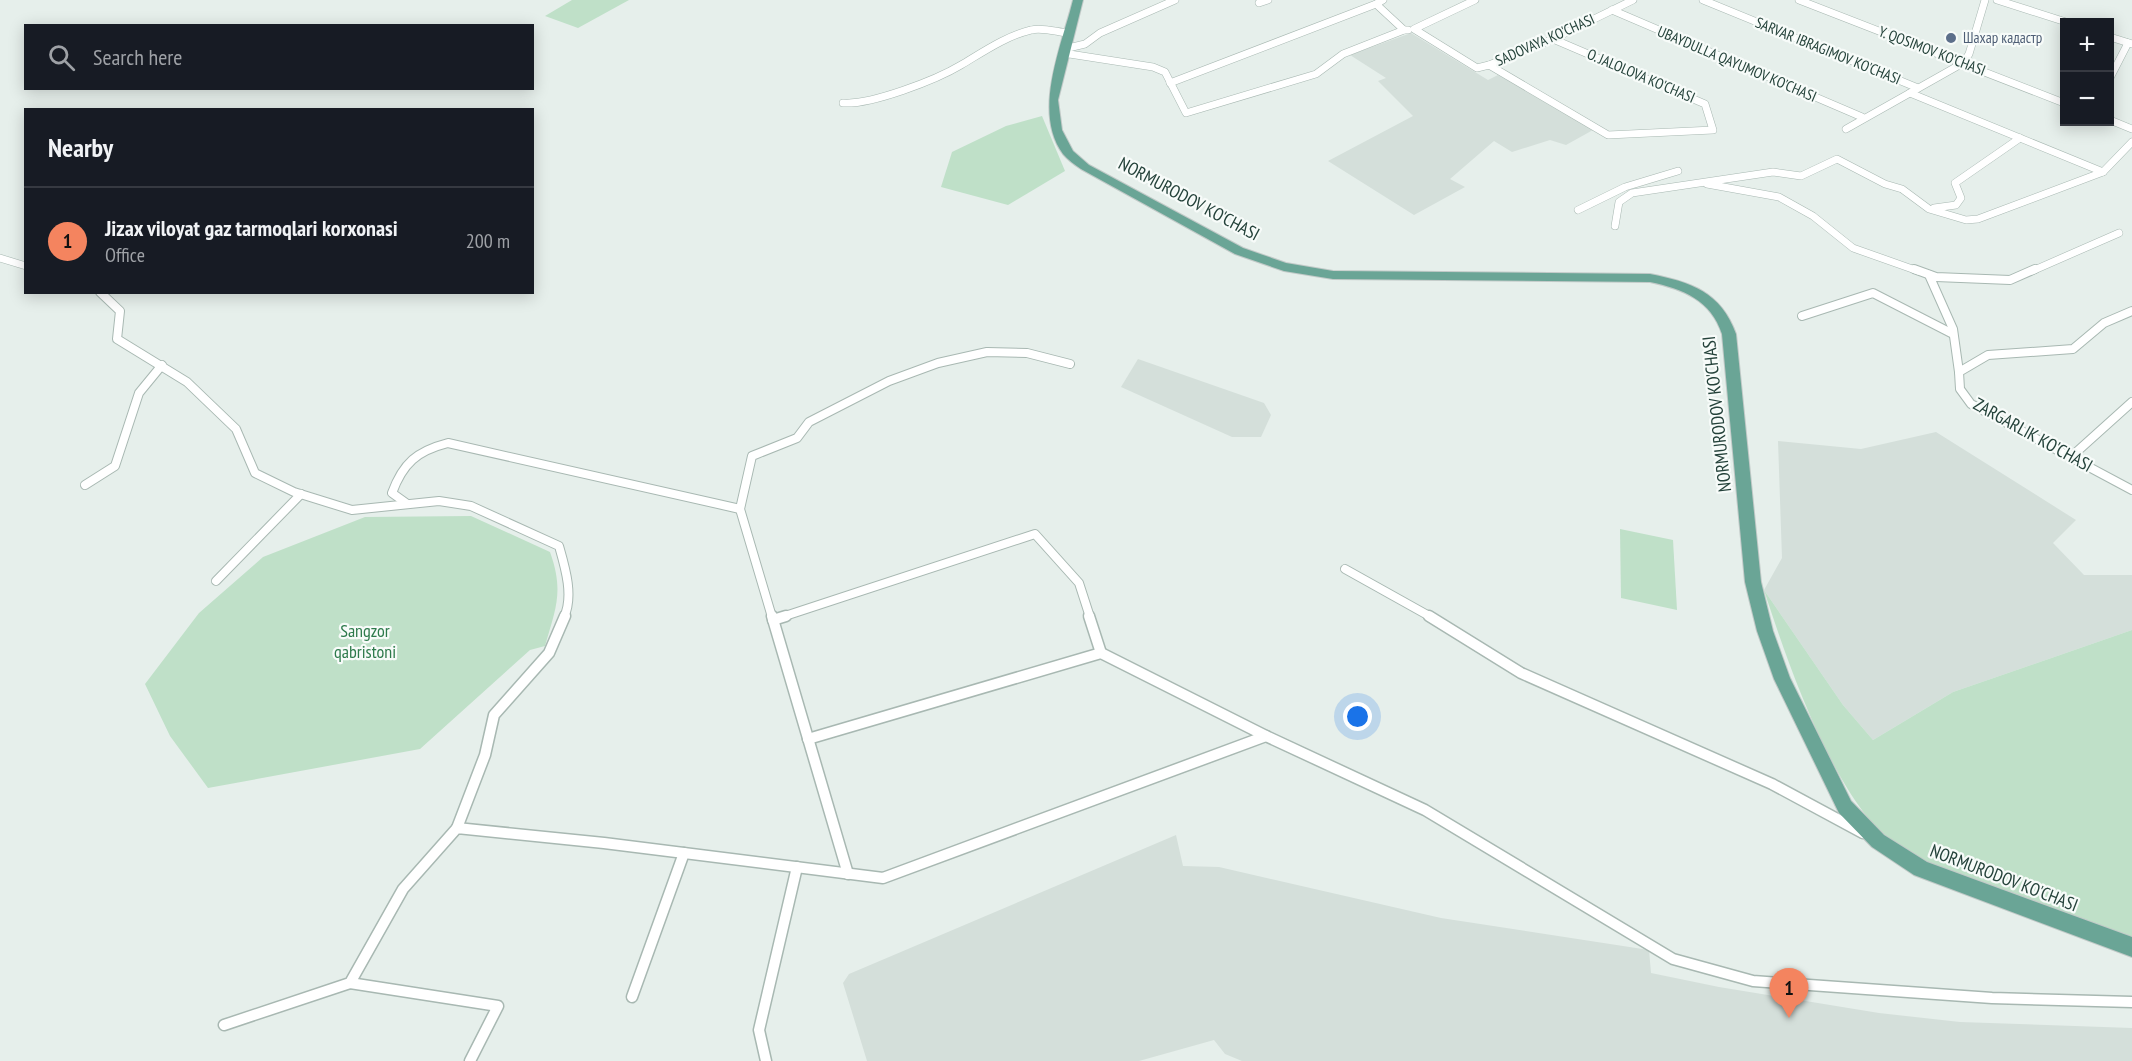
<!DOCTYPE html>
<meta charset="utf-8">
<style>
body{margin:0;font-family:"PT Sans Narrow",sans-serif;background:#242831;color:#f1f3f6}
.controls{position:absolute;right:18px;top:18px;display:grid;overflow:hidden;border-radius:0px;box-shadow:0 3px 15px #0003}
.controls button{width:54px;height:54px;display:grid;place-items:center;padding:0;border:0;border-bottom:2px solid #363941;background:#171b24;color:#f1f3f6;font:30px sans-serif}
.you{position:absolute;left:1358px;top:717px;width:21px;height:21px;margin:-15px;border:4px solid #fff;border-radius:50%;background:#1a73e8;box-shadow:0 0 0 9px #1a73e833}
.badge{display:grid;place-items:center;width:39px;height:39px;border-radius:50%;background:#f4845f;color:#111;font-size:20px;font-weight:700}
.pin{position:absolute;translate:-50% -50px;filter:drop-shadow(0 2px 3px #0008)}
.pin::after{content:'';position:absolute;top:32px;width:21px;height:18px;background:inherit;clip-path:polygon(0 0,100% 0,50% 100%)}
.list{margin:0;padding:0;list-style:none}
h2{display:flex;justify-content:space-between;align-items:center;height:78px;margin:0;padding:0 24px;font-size:26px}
h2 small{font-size:20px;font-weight:400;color:#9ea1a6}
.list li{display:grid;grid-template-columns:39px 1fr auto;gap:18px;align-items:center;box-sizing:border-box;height:108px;padding:0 24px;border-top:2px solid #363941}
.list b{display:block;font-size:22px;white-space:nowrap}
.list p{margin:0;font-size:20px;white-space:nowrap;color:#9ea1a6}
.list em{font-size:20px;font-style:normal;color:#9ea1a6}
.icon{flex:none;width:33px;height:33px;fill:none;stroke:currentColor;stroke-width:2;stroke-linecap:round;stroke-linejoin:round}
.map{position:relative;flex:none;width:2132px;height:1061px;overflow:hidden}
.search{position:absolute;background:#171b24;box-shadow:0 3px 15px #0003;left:24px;top:24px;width:510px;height:66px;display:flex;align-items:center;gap:15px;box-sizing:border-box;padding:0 21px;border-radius:0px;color:#9ea1a6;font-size:22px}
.panel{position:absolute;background:#171b24;box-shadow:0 3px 15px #0003;left:24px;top:108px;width:510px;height:186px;border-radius:0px}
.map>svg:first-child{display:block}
</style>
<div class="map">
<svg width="2132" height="1061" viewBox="0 0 2132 1061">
<rect width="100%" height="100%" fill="#e6efeb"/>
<g fill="#d4dfda">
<path d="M1411,33L1488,80L1498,75L1593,130L1566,145L1550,140L1512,152L1494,141L1450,179L1465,187L1414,215L1328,161L1413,116L1378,81L1386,78L1350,55Z"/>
<path d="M1138,359L1264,403L1271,415L1261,437H1232L1121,387Z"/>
<path d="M1936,432L2076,520L2053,543L2084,575H2132V630L1953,692L1873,740L1843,705L1764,590L1782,558L1778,441L1861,449Z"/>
<path d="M1176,835L1183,866L1219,867L1441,918L1649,950L1651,973L1719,987L1879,1013L1960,1022L2132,1028V1061H1242L1225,1054L1214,1040L1139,1061H867L843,983L849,974Z"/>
</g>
<g fill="#bfe0c8">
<path d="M572,0H629L578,28L545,16Z"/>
<path d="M1042,116L1065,171L1008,205L941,187L952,152L1006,126Z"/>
<path d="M471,516L550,552C564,591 556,608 545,646L530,650L420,749L208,788L170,736L145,684L199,613L263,557L365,517Z"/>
<path d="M1620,529L1673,540L1677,610L1621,598Z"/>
<path d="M1764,590L1843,705L1873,740L1953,692L2132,630V937C2089,923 2046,908 2003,893C1967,881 1931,870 1899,848C1835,803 1788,664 1764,590Z"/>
</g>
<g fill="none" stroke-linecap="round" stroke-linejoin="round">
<defs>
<g id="minor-far2">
<path d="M1383,0L1376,4L1404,30H1408"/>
<path d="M1475,0L1414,29L1477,68L1489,65L1608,135L1713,130L1705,104L1553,39"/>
<path d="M1703,0L1918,88"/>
<path d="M1799,0L2064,103"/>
<path d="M1997,0L2066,22"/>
<path d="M1259,3L1268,0"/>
<path d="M1612,10L1862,117"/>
<path d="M2110,37L2132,44"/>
<path d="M1064,49L1085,44L1100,33L1175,0"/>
<path d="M1063,53L1153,67L1165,72L1186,113L1316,74L1343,54L1404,30"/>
<path d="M1489,65L1553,39L1633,0"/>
<path d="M2110,78L2128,43"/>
<path d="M1170,83L1376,4"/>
<path d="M1910,93L2103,172L2132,142"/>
<path d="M843,103C871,105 936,80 961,65C983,52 1006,36 1031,30C1042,27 1057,32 1068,33"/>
<path d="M2110,120L2132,129"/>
<path d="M1846,129L1963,63L1969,54L1985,0"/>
<path d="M1707,184L1779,197L1813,216L1853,248L1918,271"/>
<path d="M1934,208L1956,205L1961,198L1955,183L2020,138"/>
<path d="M1578,210L1625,187L1678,171"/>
<path d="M1615,226L1619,202L1632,193L1773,172L1801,176L1837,159L1885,184L1902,189L1929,209L1966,220L1978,219L2103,172"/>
<path d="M0,258L26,266"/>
<path d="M2032,271L2119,233"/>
</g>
<g id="minor-far1">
<path d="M1914,269L1936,277L2010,280L2035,269"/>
<path d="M1929,275L1953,329L1959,372"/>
<path d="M100,292L120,311L117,339L187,382L236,429L255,473L294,492L352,510L439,501L471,506L559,546C565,567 574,596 564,617"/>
<path d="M2132,311L2104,323L2073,349L1988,355L1959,372L1960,389L1971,404L2132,490"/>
<path d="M1802,316L1873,293L1953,334"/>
<path d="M2072,456L2132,402"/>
<path d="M85,485L115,466L139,393L162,365"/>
<path d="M406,503L392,493C403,463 417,451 448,443L740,509"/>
<path d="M1345,569L1431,617"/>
<path d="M216,581L301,494"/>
<path d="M772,617L740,509L752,456L797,438L809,422L889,381L938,363L987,352L1027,353L1070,364"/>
<path d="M782,617L1035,534L1079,583L1090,617"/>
</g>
<g id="minor">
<path d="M772,616L848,874"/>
<path d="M1089,616L1101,653"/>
<path d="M1429,616L1521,673L1772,784L1863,833"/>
<path d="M773,620L786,616"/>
<path d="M808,739L1101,653L1266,736L1425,810L1673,959L1753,981L1992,998L2132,1002"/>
<path d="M457,828L485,755L494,715L549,653L565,616"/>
<path d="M350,983L498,1006L470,1061"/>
<path d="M632,997L684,853"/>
<path d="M224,1025L350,983L403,889L457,828L604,843L883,878L1266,736"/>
<path d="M766,1061L759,1030L797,867"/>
</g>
<path id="primary" d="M1073,0H1083L1058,100L1062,130L1073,151L1089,165L1243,248L1286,263L1333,271L1650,274C1691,282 1721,292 1736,334L1761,582L1773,631L1790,678L1851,801L1884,835L1927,862L2132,937V957L1914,875L1872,847L1839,813L1774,679L1757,631L1745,582L1722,334C1711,300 1683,289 1650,282L1333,279L1284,271L1235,254L1081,169C1075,165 1068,160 1063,154C1032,112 1062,45 1073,0Z"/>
</defs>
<use href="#minor-far2" stroke="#a8b8b2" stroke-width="8"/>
<use href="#minor-far1" stroke="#a8b8b2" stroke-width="10"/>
<use href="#minor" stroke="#a8b8b2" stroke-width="13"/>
<use href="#primary" stroke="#c2cac8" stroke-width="2"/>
<use href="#minor-far2" stroke="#fff" stroke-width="7"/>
<use href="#minor-far1" stroke="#fff" stroke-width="8"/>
<use href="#minor" stroke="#fff" stroke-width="10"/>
<use href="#primary" fill="#6aa596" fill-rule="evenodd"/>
</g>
<circle fill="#5c6f8a" stroke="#f7fbf9" stroke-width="2" cx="1951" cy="38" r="6"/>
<g text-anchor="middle" stroke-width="4.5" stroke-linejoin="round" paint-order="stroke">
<g font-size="15" fill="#4e5e75" stroke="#f7fbf9" text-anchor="start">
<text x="1963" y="43">Шахар кадастр</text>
</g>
<g font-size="15" fill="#24423a" stroke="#f7fbf9">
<text transform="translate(1545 40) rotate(-24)" y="5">SADOVAYA KO'CHASI</text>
<text transform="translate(1828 51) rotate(22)" y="5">SARVAR IBRAGIMOV KO'CHASI</text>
<text transform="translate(1932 51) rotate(21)" y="5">Y. QOSIMOV KO'CHASI</text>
<text transform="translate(1737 64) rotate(23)" y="5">UBAYDULLA QAYUMOV KO'CHASI</text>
<text transform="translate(1641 76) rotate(23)" y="5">O. JALOLOVA KO'CHASI</text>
</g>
<g font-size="18" fill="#24423a" stroke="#f7fbf9">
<text transform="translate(1189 199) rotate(28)" y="6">NORMURODOV KO'CHASI</text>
<text transform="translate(1717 414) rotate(-96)" y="6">NORMURODOV KO'CHASI</text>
<text transform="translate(2033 435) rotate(29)" y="6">ZARGARLIK KO'CHASI</text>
<text transform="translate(2004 878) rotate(21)" y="6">NORMURODOV KO'CHASI</text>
</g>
<g font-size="18" fill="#2d7a4b" stroke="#f7fbf9">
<text x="365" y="637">Sangzor<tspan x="365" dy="21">qabristoni</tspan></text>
</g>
</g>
</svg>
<div class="controls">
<button>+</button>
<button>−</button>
</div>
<div class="you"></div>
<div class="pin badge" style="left:1789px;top:1018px">1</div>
<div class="search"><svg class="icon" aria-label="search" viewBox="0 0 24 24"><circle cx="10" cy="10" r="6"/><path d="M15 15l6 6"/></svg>Search here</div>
<section class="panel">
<h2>Nearby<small></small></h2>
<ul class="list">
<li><span class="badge">1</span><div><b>Jizax viloyat gaz tarmoqlari korxonasi</b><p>Office</p></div><em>200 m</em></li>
</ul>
</section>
</div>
